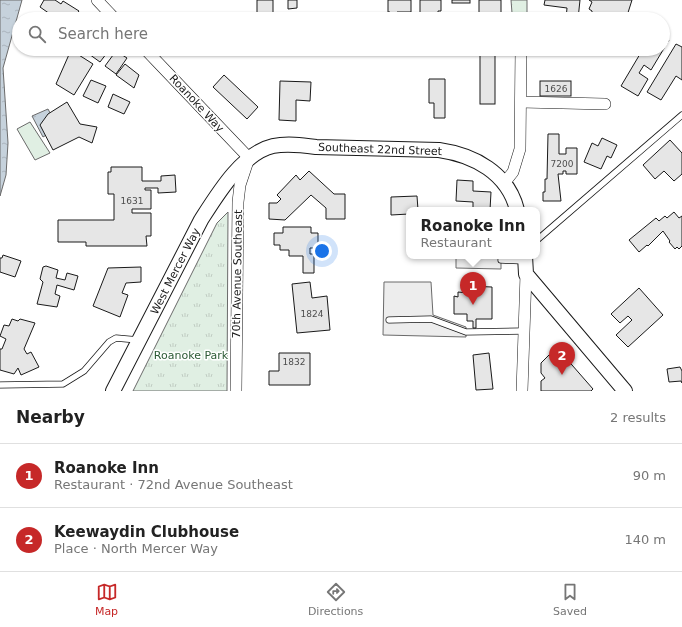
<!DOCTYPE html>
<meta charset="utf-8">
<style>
body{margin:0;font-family:"DejaVu Sans",sans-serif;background:#f2f2f2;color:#222}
.you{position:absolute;left:322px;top:251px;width:14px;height:14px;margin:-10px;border:3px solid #fff;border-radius:50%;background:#1a73e8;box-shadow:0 0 0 6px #1a73e833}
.badge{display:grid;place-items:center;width:26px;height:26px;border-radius:50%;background:#c62828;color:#fff;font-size:13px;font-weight:700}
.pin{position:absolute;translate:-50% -33px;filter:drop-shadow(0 1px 2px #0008)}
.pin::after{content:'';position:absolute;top:21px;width:14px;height:12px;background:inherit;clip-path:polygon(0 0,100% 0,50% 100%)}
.popup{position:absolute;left:406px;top:207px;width:134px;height:52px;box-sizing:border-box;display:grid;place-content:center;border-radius:8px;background:#fff;filter:drop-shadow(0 1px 3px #0005);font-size:13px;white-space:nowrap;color:#767676}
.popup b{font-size:15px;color:#222}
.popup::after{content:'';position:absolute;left:50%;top:100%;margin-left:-8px;border:8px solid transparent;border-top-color:#fff}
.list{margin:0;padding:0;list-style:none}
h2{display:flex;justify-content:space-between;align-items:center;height:52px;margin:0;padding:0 16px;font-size:17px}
h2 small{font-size:13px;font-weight:400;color:#767676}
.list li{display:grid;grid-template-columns:26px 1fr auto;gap:12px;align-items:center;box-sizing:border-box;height:64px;padding:0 16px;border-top:1px solid #e0e0e0}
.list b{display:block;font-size:15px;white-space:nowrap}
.list p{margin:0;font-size:13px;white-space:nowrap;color:#767676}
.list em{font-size:13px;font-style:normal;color:#767676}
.icon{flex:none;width:22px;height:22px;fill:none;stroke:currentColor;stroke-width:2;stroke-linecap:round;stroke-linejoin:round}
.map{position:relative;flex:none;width:682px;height:391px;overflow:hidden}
.search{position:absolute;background:#fff;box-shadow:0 1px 3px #0004;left:12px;right:12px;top:12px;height:44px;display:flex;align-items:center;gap:10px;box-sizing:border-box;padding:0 14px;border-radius:22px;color:#767676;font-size:15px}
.sheet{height:180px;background:#fff}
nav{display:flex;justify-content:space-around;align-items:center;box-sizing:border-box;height:56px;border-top:1px solid #e0e0e0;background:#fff;font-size:11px;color:#767676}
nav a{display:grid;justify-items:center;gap:2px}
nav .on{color:#c62828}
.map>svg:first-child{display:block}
</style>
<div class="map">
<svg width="682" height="391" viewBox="0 0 682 391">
<defs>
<pattern id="park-tufts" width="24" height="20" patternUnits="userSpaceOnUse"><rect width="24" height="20" fill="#e0efe3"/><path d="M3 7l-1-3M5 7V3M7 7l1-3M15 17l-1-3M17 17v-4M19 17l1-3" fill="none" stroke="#c0ccc2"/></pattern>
<pattern id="water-ripples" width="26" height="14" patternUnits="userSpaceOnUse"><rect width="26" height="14" fill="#c6d2dc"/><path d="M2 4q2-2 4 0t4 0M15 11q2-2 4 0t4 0" fill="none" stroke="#aab4bc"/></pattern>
</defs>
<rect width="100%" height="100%" fill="#fff"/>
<path fill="#e0efe3" stroke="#6a6a6a" d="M30,122L50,153L35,160L17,129Z"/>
<g fill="url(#park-tufts)" stroke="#6a6a6a">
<path d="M511,0H527V14L512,13Z"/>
<path d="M228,212L227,391H133L217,223Z"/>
</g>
<g fill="#ededed" stroke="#6a6a6a">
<path d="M456,256H501V269L456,268Z"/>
<path d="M384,282H431L433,315L466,327V337L383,335Z"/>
</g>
<g fill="url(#water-ripples)" stroke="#6a6a6a">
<path d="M0,0H22L3,68L8,143L6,175L0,196Z"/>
<path d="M48,109L58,128L43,137L32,116Z"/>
</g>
<g fill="#e6e6e6" stroke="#1a1a1a">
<path d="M44,0H55L61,4L63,1L79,11L75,16L80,19H47L50,14L40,7Z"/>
<rect x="257" y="0" width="16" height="19"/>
<path d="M288,0H297V8L288,9Z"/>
<path d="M388,0H411V12H397V19H390V12H388Z"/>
<path d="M420,0H441V11H438V19H420Z"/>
<rect x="452" y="0" width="18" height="3"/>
<rect x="479" y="0" width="22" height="19"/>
<path d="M545,0H580L578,19H566L567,8L544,5Z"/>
<path d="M589,0H632L626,19H617L603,14V19H592V11L589,9L592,2Z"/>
<path d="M663,37L669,40L651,70L644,65L639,73L648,79L638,96L621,86L640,54L633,49H663Z"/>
<path d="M676,44L682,47V80L676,76L661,100L647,92Z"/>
<path d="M82,49H110L100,62Z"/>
<rect x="420" y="49" width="18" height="6"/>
<path d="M71,50L93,64L74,95L56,84Z"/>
<path d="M116,51L127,58L116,74L105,66Z"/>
<rect x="480" y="51" width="15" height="53"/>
<path d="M125,64L139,75L134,88L116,75Z"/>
<path d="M224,75L258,107L247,119L213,87Z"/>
<path d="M429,79H445V118H434V103H429Z"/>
<path d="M91,80L106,86L98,103L83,96Z"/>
<path d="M280,81L311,82L310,101L296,100V121L279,120Z"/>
<rect x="540" y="81" width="31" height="15"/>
<path d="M113,94L130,102L124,114L108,107Z"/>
<path d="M67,102L80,124L97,127L92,143L79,137L53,150L40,125L48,114Z"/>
<path d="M548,134H559V154H566V148H577V174H566V171H563V174H558L561,201H543V192H545V179H547Z"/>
<path d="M602,138L617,145L611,158L607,156L601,169L584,162L592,143L598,146Z"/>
<path d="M670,140L682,153V174L674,181L664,171L655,179L643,165Z"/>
<path d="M111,167H142V181H161V176L175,175L176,192L158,193V188H145V190H151V209H132V213H151V236H146L147,246H86V242H58V220H114V194H108V172H111Z"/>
<path d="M309,171L334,194H345V219H326V208L311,195L285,220L269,219V203H277L281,199L277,195L296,175L300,180Z"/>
<path d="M457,180L473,181V191L491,192L490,210H473V202L456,201Z"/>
<path d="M417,196L418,210H409V214L391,215V197Z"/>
<path d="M674,212L679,218L682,216V246L679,249L677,247L675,249L669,242L670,241L663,231L648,246L647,245L639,252L629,240L656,218L659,221L665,216L667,218Z"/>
<path d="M283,227H311V233H318V248H310V254H314V273H303V256H289V250H280V245H274V233H283Z"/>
<path d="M3,255L21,261L15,277L0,272V258H2Z"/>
<path d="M46,266L58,270L56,278L65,280L67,273L78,276L74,290L57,285L55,294L60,296L57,307L37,304L43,282L40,279L43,267Z"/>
<path d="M141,267V282L126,283L122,293L128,295L120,317L93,306L108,268Z"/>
<path d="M310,282L312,298L327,296L330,330L297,333L292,284Z"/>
<path d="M468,286L492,287V319H476V328H473V321H467V314H454V296L458,297V292L468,293Z"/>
<path d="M639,288L663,315L628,347L616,335L632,320L628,316L620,323L611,314Z"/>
<path d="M12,319L18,321L20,319L35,323L24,349L27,354L31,352L39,367L21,375L18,368L14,374L0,370V349H2L6,339L0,336L4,325L9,326Z"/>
<path d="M279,353H310V385H269V371H279Z"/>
<path d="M489,353L493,389L476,390L473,355Z"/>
<path d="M549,355L565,357L593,389L591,391H541V381L545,378L541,373V363Z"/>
<path d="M680,367L682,371V383L681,381L669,382L667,369Z"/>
</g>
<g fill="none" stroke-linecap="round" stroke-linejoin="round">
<defs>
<g id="service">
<path d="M537,240L682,115"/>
<path d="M501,260L525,261"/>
<path d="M389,320L431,319L466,332L524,331"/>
<path d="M0,385L63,384L84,371L109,342L116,338L138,340"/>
</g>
<g id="minor">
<path d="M97,0L115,19"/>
<path d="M145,49L249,158L240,185L238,202L236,391"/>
<path d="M521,102L605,104"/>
<path d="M505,182L513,172L520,149L521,49"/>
<path d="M522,391L526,274"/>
</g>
<g id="tertiary">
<path d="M525,256L526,274L625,391"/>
<path d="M113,391L201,220C217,195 242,153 273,146C287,143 302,145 316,147L439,150C474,155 508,173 517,210"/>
</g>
</defs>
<use href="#service" stroke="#1a1a1a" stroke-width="7"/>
<use href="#minor" stroke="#1a1a1a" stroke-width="12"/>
<use href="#tertiary" stroke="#1a1a1a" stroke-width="16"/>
<use href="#service" stroke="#fff" stroke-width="5.5"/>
<use href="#minor" stroke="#fff" stroke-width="11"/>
<use href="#tertiary" stroke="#fff" stroke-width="14"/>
</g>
<g text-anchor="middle" stroke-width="3" stroke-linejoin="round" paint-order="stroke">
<g font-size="9" fill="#4d4d4d">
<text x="556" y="92">1626</text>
<text x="562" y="167">7200</text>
<text x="132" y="204">1631</text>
<text x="312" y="317">1824</text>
<text x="294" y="365">1832</text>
</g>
<g font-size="11" fill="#1a1a1a" stroke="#fff">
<text transform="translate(197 103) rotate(47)" y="4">Roanoke Way</text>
<text transform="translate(380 149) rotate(2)" y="4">Southeast 22nd Street</text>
<text transform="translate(175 271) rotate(-63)" y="4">West Mercer Way</text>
<text transform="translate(237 274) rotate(-89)" y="4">70th Avenue Southeast</text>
</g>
<g font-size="11" fill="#2b5a34" stroke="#fff">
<text x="191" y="359">Roanoke Park</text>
</g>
</g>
</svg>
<div class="you"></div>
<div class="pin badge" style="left:473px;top:305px">1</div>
<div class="popup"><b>Roanoke Inn</b>Restaurant</div>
<div class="pin badge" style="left:562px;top:375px">2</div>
<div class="search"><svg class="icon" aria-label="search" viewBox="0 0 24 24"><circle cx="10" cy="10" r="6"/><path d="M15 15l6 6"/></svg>Search here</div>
</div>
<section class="sheet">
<h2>Nearby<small>2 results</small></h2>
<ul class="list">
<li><span class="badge">1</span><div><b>Roanoke Inn</b><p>Restaurant · 72nd Avenue Southeast</p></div><em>90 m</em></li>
<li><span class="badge">2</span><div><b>Keewaydin Clubhouse</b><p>Place · North Mercer Way</p></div><em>140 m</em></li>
</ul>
</section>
<nav>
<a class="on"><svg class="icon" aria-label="map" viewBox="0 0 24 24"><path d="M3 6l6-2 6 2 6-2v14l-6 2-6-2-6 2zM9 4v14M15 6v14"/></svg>Map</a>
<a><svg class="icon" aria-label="directions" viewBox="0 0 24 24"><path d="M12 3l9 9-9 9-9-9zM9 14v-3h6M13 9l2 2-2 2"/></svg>Directions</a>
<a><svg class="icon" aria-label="saved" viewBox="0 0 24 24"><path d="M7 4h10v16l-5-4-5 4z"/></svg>Saved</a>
</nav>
